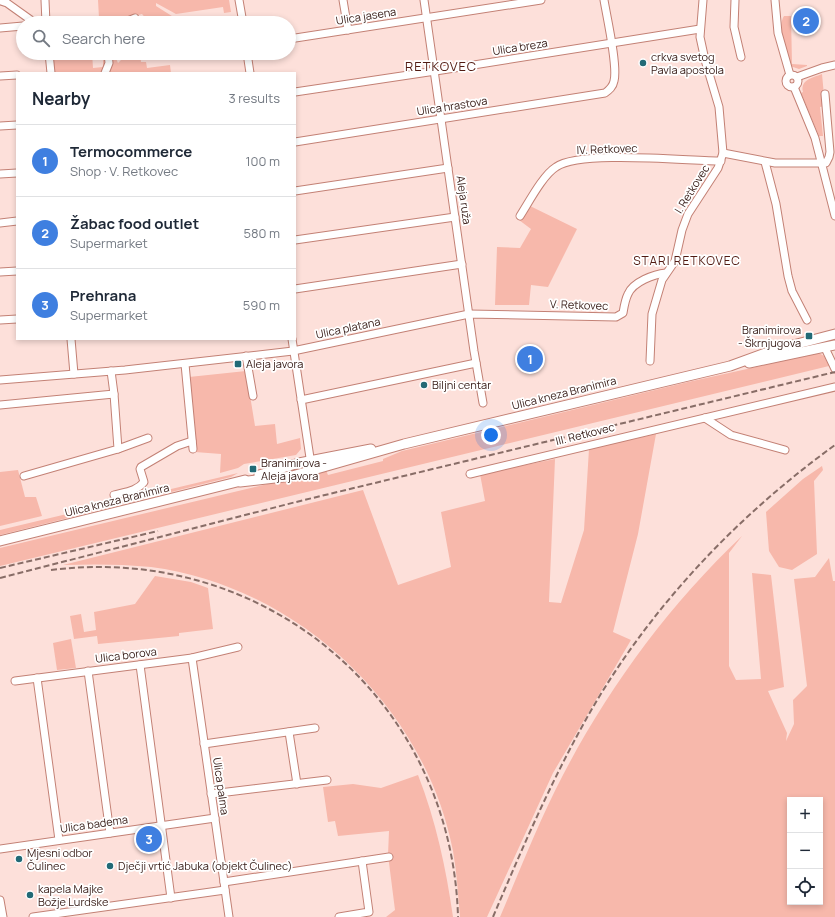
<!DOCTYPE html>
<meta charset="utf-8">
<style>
body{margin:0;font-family:Manrope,sans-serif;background:#f2f2f3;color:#1f2937}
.controls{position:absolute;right:12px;bottom:12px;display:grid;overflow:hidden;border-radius:0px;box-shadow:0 2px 6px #0003}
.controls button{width:36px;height:36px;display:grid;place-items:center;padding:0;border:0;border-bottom:1px solid #e0e1e3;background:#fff;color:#1f2937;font:20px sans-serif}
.you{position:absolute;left:491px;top:435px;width:14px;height:14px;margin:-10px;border:3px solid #fff;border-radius:50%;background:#1a73e8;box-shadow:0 0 0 6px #1a73e833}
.badge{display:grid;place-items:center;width:26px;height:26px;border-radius:50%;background:#1a73e8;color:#fff;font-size:13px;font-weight:700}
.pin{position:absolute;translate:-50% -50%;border:2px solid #fff;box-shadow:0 1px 4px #0006}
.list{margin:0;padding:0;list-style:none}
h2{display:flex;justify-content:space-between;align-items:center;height:52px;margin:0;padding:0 16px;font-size:17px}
h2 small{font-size:13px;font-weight:400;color:#747a83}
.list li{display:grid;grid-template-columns:26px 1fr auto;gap:12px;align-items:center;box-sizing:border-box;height:72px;padding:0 16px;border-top:1px solid #e0e1e3}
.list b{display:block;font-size:15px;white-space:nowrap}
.list p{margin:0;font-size:13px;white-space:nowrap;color:#747a83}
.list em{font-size:13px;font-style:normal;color:#747a83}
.icon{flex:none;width:22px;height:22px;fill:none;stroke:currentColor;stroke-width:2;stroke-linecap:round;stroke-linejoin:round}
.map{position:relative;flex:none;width:835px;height:917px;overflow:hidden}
.search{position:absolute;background:#fff;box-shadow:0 2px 6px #0003;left:16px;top:16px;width:280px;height:44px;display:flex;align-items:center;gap:10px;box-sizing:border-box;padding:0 14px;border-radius:22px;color:#747a83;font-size:15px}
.panel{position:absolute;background:#fff;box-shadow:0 2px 6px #0003;left:16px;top:72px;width:280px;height:268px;border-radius:0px}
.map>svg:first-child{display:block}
</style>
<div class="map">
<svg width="835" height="917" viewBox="0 0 835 917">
<rect width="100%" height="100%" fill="#fde0da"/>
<g fill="#f7b8ab" fill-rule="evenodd">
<path d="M98,0H229L231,12L224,13L223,7L176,14L156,3V6L175,18L163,20L160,23H150L142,14L109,23H98L97,18H99Z"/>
<path d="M784,16H791L792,64L807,65V66L799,69L790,66C787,55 777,25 784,16Z"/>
<path d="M52,53H92L93,68L103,67V53H106L107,61L104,73H54Z"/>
<path d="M128,53H140L141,62H146L147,68L170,65L171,73H108L111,56L114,54L118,63Z"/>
<path d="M822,74L825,106L820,107L823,136H819L801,93L803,92C800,80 812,78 822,74Z"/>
<path d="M528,205L577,229L548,287L531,285L529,305H495L497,247L520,248L531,229L519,220Z"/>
<path d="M819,353L824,356L829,366L0,566V548L326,470L328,475L383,461V459L402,451L456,438L688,382Z"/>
<path d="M246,371L255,426L275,424L277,444L300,438L301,449L296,455L244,464L238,468L220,473L221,454L195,452L189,377Z"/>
<path d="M656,434L638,534L613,632L631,640L553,773L487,917H460C458,895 457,873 453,851C425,706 297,586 151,567C122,564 93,564 63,565L363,490L398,585L451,567L441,512L485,501L480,474L555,459L549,602L561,603L584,530L589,449Z"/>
<path d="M822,466L823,470L814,481L817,554L792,570L779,567L769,551L766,512L803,479Z"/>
<path d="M18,470L25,497H36L42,516L0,526V472Z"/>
<path d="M238,473L231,477L0,535V530Z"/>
<path d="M742,536L729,553V666L736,680L761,679L752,573L771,575L784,687L768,691L787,733L786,741L794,724L793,700L807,686L794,579L815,577L829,558L833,581H835V917H500C520,870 539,821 563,775C609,687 669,605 742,536ZM790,800H820V902H790Z"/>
<path d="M155,576L191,582L208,588L213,629L179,633V636L98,644L97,636L74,639L70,616L81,614L84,632L96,630L94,612L135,604Z"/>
<path d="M71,639L76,668L57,670L53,643Z"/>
<path d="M418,775C436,821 446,868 453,917H386L395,910L388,855L389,831L338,836L335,821L328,822L323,787L353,784L381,788Z"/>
</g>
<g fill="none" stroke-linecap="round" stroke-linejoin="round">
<defs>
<g id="minor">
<path d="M45,0L46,23"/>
<path d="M239,0L243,23"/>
<path d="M343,0L348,30"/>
<path d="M424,0L474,351L483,403"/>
<path d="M735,0L734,27L741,57"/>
<path d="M775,0L778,33L790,75"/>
<path d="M1,1L7,3L35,23"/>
<path d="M123,23L135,18"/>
<path d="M0,28L23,26"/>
<path d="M289,39L541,0"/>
<path d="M49,53L51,73"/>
<path d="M247,53L250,73"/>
<path d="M105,73L109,63L108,53"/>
<circle cx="792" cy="81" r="6"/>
<path d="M0,76L17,75"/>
<path d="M797,77L822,68L835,65"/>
<path d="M794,87L815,138L835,216"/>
<path d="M295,92L442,70L700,29"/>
<path d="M0,126L17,125"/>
<path d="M295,142L605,93C609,90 613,87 614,81C618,66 607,18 604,0"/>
<path d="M723,153L775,163H826L829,157L830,152L825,94"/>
<path d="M765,162L776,204L788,276L792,291L807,320"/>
<path d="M0,174L17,173"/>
<path d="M295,191L448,168"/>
<path d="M520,216C529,202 543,175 556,167C580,150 688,161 721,161"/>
<path d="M0,223L17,221"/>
<path d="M295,240L455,217"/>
<path d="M0,272L17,271"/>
<path d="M295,289L462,264"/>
<path d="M0,320L17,319"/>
<path d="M71,339L74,374"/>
<path d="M292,339L312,471"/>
<path d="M825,348L835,369"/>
<path d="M246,356L253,396"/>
<path d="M650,361L652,314L662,280L675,261L682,230L688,214L718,168L723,153L719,107L705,60L700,37L703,0"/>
<path d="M185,364L193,449"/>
<path d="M0,380L125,370L293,351L469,314L616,317L623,313C624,307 625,300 628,294C633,282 654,274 666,273"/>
<path d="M301,400L476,363"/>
<path d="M0,405L114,394L111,371"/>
<path d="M705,418L731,435L785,450"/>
<path d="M118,449L148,438"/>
<path d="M470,474L835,387"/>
<path d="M24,476L118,449L114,394"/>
<path d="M114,495C125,492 137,491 144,482L140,469L141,467L177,446L192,441"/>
<path d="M192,658L229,917"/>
<path d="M140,665L171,898"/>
<path d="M88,671L110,833"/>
<path d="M37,678L59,840"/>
<path d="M15,681L192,658L238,647"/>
<path d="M289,732L297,784"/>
<path d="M204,744L315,728"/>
<path d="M211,794L327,780"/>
<path d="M0,849L215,818"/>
<path d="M224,882L389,857"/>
<path d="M0,900L3,917"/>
<path d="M33,917L225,890"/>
<path d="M339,917L369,912L362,861"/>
</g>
<g id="major">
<path d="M749,363L835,345"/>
<path d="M259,475L299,463L371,449"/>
<path d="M240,482L292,476L404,444L730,366L774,350L835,334"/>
<path d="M0,541L245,480"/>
</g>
</defs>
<use href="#minor" stroke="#c38175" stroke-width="9"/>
<use href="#major" stroke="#c38175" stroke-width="11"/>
<use href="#minor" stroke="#fff" stroke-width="7"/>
<use href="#major" stroke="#fff" stroke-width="9"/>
<g stroke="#886d67" stroke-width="2" stroke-dasharray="6 3" stroke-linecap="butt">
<path d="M0,568L158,531"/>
<path d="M51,570C265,543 452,700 458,917"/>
<path d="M0,578L296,502L835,372"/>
<path d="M493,917C521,851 549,786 584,723C644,614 734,518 835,445"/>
</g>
</g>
<g fill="#226a76" stroke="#fff" stroke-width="1.5">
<circle cx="643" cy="63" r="4"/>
<rect x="805" y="332" width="8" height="8" rx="2"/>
<rect x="234" y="360" width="8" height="8" rx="2"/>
<circle cx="424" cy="385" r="4"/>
<rect x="249" y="465" width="8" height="8" rx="2"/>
<circle cx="19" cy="859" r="4"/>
<circle cx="110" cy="866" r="4"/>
<circle cx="30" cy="895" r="4"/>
</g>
<g text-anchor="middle" stroke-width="3.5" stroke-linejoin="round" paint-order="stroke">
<g font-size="11" fill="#3b211c" stroke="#fff">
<text transform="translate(366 16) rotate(-9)" y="4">Ulica jasena</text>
<text transform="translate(520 47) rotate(-9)" y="4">Ulica breza</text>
<text transform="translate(452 106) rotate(-9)" y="4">Ulica hrastova</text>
<text transform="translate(607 149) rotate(-2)" y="4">IV. Retkovec</text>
<text transform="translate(692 189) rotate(-58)" y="4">I. Retkovec</text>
<text transform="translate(464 200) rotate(82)" y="4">Aleja ruža</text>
<text transform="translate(579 305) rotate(2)" y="4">V. Retkovec</text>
<text transform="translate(348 328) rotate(-12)" y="4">Ulica platana</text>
<text transform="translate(564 393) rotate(-14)" y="4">Ulica kneza Branimira</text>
<text transform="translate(585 434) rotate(-14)" y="4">III. Retkovec</text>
<text transform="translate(117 500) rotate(-14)" y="4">Ulica kneza Branimira</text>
<text transform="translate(126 655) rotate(-7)" y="4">Ulica borova</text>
<text transform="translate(221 786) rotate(82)" y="4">Ulica palma</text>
<text transform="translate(94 824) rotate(-8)" y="4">Ulica badema</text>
</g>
<g font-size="11" fill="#3b211c" stroke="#fff" text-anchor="start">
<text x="651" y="61">crkva svetog<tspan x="651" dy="13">Pavla apostola</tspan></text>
<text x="801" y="334" text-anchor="end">Branimirova<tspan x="801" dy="13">- Škrnjugova</tspan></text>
<text x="246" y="368">Aleja javora</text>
<text x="432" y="389">Biljni centar</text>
<text x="261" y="467">Branimirova -<tspan x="261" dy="13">Aleja javora</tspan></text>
<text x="27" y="857">Mjesni odbor<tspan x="27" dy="13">Čulinec</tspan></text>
<text x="118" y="870">Dječji vrtić Jabuka (objekt Čulinec)</text>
<text x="38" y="893">kapela Majke<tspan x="38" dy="13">Božje Lurdske</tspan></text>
</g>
<g font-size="12" letter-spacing="1" fill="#521b12" stroke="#fff">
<text x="687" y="265">STARI RETKOVEC</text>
</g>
<g font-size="13" letter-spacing="1" fill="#521b12" stroke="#fff">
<text x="441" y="71">RETKOVEC</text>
</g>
</g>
</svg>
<div class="controls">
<button>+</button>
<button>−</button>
<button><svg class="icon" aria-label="locate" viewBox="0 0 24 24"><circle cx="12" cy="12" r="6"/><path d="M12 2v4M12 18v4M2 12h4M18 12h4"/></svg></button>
</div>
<div class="you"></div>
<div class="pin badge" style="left:530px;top:359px;background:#3f7fe0">1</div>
<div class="pin badge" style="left:806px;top:21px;background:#3f7fe0">2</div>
<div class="pin badge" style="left:149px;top:839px;background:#3f7fe0">3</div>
<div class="search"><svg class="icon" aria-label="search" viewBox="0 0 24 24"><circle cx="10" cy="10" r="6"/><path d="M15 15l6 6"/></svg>Search here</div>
<section class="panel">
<h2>Nearby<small>3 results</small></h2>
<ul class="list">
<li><span class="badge" style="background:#3f7fe0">1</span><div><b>Termocommerce</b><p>Shop · V. Retkovec</p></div><em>100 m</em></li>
<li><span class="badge" style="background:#3f7fe0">2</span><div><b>Žabac food outlet</b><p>Supermarket</p></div><em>580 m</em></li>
<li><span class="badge" style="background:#3f7fe0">3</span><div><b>Prehrana</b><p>Supermarket</p></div><em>590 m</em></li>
</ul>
</section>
</div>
